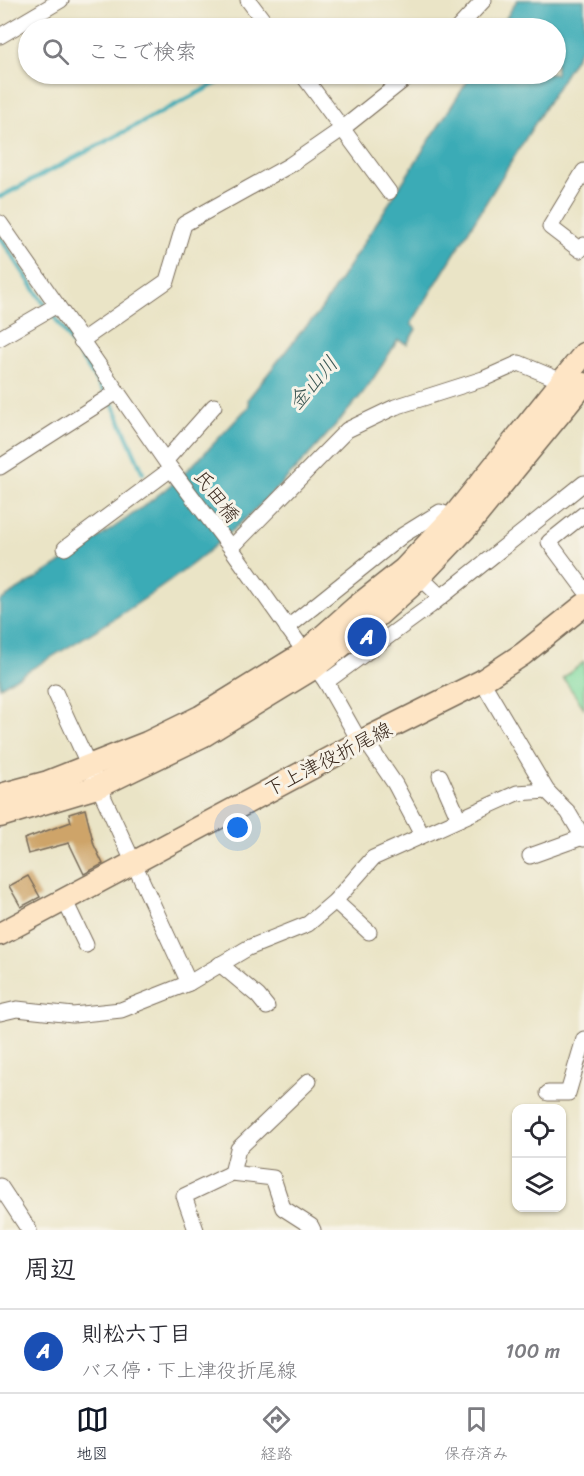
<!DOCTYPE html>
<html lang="ja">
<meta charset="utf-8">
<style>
body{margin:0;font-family:Sriracha,"Klee One",sans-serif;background:#f7f7f7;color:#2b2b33}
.controls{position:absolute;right:18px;bottom:18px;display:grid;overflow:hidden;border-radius:12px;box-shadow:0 2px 4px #0004}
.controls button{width:54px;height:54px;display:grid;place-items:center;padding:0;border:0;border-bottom:2px solid #e1e1e2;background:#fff;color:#2b2b33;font:30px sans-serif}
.you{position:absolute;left:238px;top:828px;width:21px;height:21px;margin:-15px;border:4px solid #fff;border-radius:50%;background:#1a73e8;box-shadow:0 0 0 9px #1a73e833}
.badge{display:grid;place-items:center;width:39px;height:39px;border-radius:50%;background:#111827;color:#fff;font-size:20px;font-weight:700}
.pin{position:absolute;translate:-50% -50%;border:3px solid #fff;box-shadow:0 2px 6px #0006}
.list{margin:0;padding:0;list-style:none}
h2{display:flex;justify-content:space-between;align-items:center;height:78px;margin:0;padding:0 24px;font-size:26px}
h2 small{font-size:20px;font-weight:400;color:#7c7c81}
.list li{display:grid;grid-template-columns:39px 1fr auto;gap:18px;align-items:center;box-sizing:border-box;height:84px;padding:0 24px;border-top:2px solid #e1e1e2}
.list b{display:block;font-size:22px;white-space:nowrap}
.list p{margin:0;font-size:20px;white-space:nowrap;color:#7c7c81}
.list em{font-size:20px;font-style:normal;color:#7c7c81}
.icon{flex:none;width:33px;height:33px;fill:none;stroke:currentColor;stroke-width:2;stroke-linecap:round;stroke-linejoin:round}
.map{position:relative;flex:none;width:584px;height:1230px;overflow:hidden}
.search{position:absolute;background:#fff;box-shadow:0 2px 4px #0004;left:18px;right:18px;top:18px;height:66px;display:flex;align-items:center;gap:15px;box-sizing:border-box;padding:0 21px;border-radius:33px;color:#7c7c81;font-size:22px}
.sheet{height:162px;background:#fff}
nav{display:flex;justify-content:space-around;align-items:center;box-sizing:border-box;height:84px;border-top:2px solid #e1e1e2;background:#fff;font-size:16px;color:#7c7c81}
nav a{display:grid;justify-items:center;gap:3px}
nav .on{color:#111827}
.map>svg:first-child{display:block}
</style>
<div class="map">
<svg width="584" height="1230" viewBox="0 0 584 1230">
<rect width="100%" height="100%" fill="#f7f3e8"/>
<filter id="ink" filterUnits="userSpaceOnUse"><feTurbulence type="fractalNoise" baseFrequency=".0167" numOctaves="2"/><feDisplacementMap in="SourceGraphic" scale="12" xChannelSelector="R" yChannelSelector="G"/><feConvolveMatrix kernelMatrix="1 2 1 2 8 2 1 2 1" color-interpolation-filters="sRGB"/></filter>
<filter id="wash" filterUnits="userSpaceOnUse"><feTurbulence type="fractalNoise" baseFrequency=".008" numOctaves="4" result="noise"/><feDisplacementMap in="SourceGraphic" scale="24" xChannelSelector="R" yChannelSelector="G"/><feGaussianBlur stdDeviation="1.35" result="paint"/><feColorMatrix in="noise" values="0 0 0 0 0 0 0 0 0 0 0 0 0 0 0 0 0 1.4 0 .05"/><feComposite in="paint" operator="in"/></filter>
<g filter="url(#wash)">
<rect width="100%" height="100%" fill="#eae4c6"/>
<path fill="#82dba0" stroke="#5e825f" stroke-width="1.5" d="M584,662V708L563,678Z"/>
<path fill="#3aabb6" stroke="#3a6a6a" stroke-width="1.5" d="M517,0H584V44L411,324L416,329L407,344L398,340C385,360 373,382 357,400C302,466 240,530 170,581C116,620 58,654 0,687V601C52,568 105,536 153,499C189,472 219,438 249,406L248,399L300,333L318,314L472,74H556V28H500Z"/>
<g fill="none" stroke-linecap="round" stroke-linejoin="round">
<g stroke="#3aabb6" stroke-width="4.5">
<path d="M0,197L234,74"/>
<path d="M0,237L45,305"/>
<path d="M52,313L114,407L143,473"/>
</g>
</g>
<g id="blocks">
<g fill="#cea469">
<path d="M85,809L94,845L103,864L84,874L69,843L28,854L24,839L71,822L69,814Z"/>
<path d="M28,876L40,897L21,907L9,886Z"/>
</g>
</g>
</g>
<g filter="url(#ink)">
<use href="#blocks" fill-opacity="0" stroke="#786b59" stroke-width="1.5"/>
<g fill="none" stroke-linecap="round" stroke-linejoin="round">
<defs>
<g id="street">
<path d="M248,0L269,28"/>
<path d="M458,28L484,0"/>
<path d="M0,36L61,0"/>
<path d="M302,74L389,192"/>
<path d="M584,171L550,227L580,250L584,245"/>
<path d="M0,223L171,469L231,548L326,682L360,742"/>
<path d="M0,338L57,305"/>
<path d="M81,341L167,281L184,224L290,165L342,129L411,74"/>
<path d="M166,460L214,406"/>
<path d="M0,467L117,392"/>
<path d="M584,514L549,542L584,589"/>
<path d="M65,548L171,469"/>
<path d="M231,548L347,430L395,407L483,379L519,363L569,384"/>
<path d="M420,577L441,597"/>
<path d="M287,628L403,535L440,512L453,517"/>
<path d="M482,681L547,791L568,812L584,839"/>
<path d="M326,682L430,606L584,483"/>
<path d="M55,692L189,983"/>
<path d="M365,740L395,784L422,835"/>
<path d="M440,776L459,819"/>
<path d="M530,856L583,837"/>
<path d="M64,899L86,945"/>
<path d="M335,901L369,932"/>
<path d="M220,964L258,996L267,1007"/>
<path d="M0,1013L17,1009L73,1015L121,1010L189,983L248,948L308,924L335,901L373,858L517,793L547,791"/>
<path d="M548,1093H568L584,1039"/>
<path d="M232,1173L238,1149L309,1081"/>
<path d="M0,1186L29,1230"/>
<path d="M196,1230L184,1196L232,1173L273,1178L283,1208L311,1226L313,1230"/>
</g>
<g id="secondary">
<path d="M0,795L48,782L147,743L200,717L304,653L356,607L404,569L453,517L584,354"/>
<path d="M0,816L97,787L204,735L315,667L365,627L412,585L467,527L584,384"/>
<path d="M0,934L360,742L482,681L523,654L584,605"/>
</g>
</defs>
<use href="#street" stroke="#786b59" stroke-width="17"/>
<use href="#secondary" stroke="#786b59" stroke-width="25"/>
<use href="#street" stroke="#fff" stroke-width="15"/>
<use href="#secondary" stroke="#fee5c5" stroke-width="22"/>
</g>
</g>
<g text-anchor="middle" stroke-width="6" stroke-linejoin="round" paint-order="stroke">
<g font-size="20" fill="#3b2a1e" stroke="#f7f3e8">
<text transform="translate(217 496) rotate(53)" y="7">氏田橋</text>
<text transform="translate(328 759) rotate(-27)" y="7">下上津役折尾線</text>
</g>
<g font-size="21" font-style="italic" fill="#3b5753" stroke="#f7f3e8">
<text transform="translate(313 383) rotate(-49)" y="7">金山川</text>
</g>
</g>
</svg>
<div class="controls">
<button><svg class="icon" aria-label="locate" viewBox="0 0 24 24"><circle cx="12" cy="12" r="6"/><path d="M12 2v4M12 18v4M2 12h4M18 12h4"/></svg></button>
<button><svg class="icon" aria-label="layers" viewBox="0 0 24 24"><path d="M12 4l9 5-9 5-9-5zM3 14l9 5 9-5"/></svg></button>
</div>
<div class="you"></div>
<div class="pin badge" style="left:367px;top:637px;background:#1a4fb4">A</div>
<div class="search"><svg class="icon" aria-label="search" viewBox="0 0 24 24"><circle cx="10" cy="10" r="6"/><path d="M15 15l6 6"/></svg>ここで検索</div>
</div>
<section class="sheet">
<h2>周辺<small></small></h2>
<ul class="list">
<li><span class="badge" style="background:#1a4fb4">A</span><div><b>則松六丁目</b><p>バス停 · 下上津役折尾線</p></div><em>100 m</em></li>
</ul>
</section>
<nav>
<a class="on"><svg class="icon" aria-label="map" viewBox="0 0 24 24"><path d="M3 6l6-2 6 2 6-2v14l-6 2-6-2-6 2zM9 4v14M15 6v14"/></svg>地図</a>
<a><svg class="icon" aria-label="directions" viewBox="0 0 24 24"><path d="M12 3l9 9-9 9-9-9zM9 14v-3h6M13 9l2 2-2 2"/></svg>経路</a>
<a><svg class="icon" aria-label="saved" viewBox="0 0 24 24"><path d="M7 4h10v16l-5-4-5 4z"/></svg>保存済み</a>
</nav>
